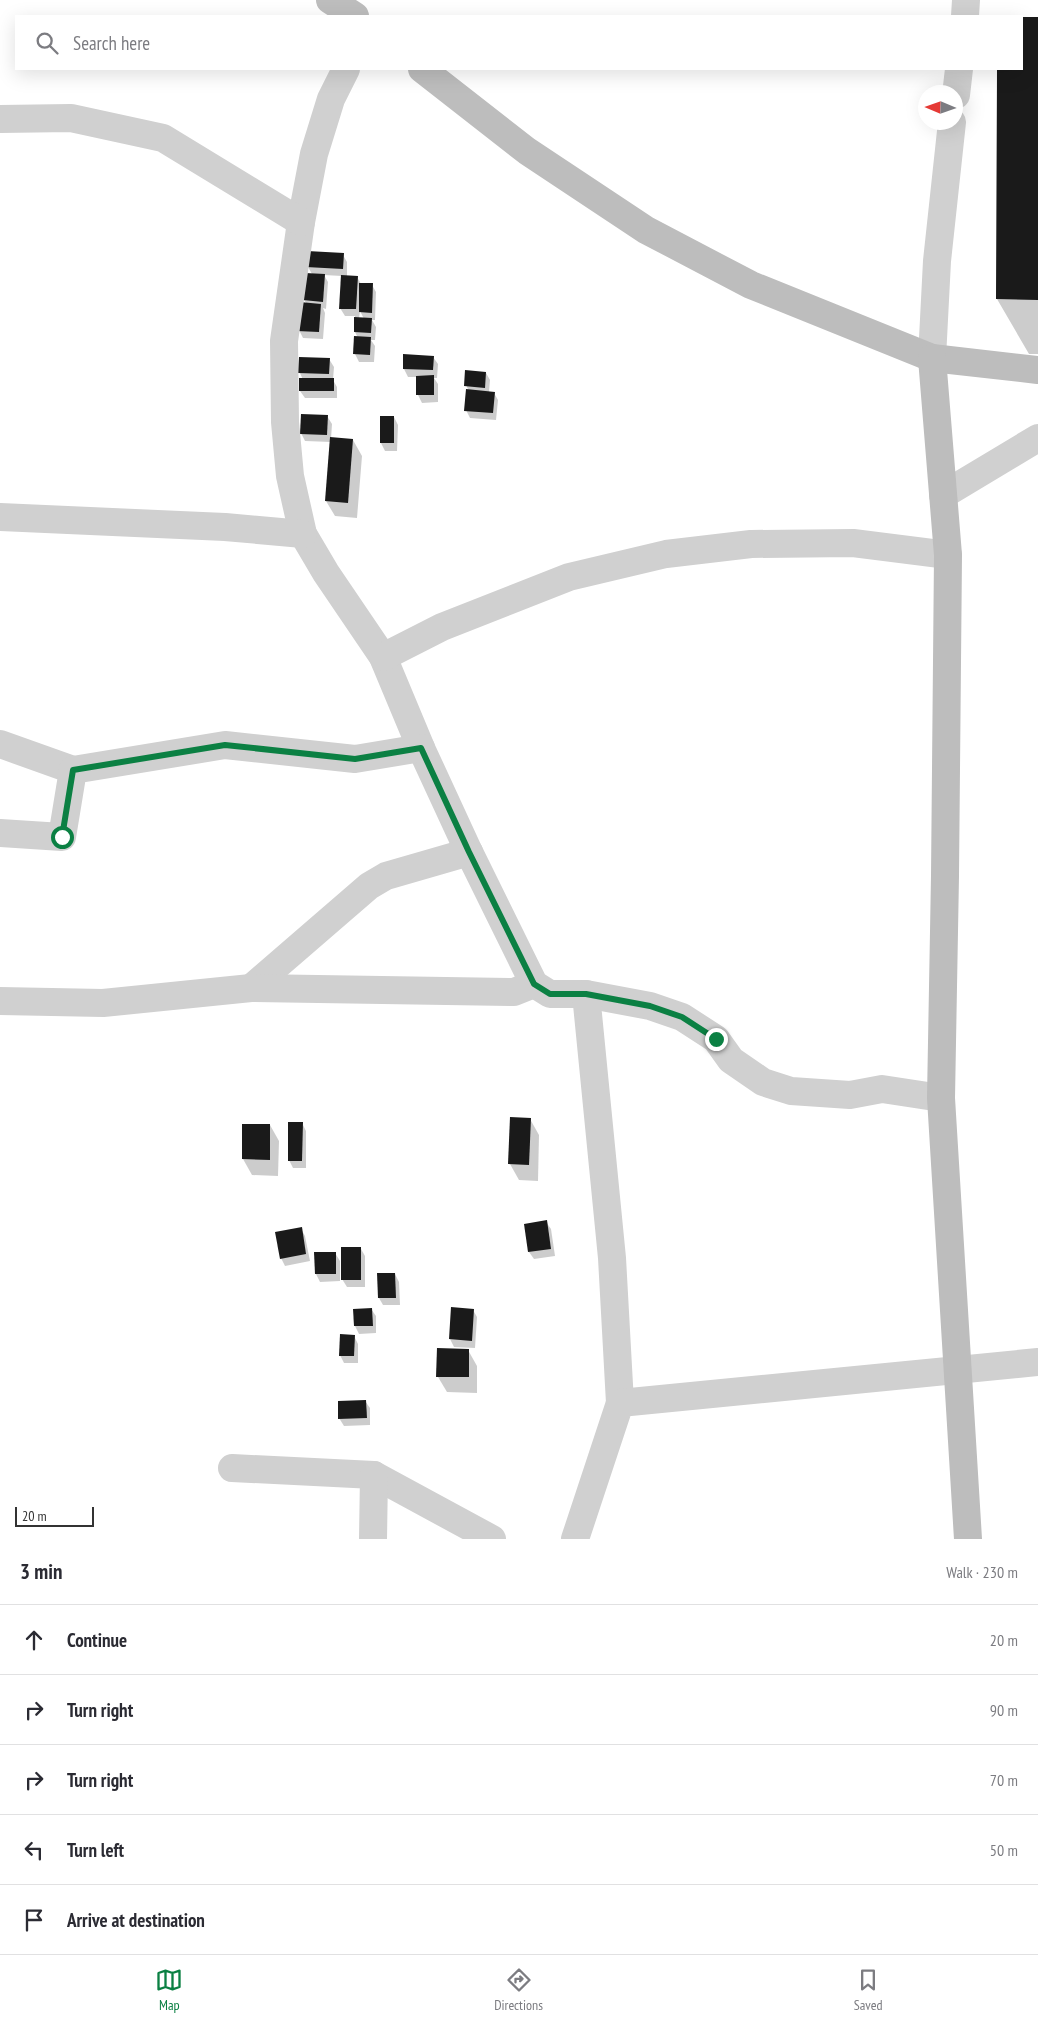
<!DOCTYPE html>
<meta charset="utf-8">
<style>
body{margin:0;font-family:"PT Sans Narrow",sans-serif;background:#f2f2f3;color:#2b2b33}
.compass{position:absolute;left:918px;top:85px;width:45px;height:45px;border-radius:50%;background:#fff;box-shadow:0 5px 20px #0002;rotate:272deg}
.scale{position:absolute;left:15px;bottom:12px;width:79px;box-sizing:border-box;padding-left:5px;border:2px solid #333;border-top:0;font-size:14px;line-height:18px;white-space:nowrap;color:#333;-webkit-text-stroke:4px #fff;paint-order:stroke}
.stop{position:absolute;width:15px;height:15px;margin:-11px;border:4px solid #0b8043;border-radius:50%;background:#fff}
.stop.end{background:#0b8043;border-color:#fff;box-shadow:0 1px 5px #0008}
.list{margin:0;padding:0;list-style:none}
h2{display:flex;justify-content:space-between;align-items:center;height:65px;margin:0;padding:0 20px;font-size:21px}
h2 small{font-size:16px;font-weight:400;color:#7c7c81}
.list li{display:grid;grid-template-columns:32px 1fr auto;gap:15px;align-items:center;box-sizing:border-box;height:70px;padding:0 20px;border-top:1px solid #e1e1e2}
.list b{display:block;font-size:19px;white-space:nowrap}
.list em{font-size:16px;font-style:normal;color:#7c7c81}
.icon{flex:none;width:28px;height:28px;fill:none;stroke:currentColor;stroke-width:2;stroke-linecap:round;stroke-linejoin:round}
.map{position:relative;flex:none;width:1038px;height:1539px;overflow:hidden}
.search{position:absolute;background:#fff;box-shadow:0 5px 20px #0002;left:15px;right:15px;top:15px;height:55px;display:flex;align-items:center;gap:12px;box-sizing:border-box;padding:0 18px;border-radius:0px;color:#7c7c81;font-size:19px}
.sheet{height:415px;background:#fff}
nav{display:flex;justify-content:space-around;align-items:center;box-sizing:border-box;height:70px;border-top:1px solid #e1e1e2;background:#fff;font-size:14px;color:#7c7c81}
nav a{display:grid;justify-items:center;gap:2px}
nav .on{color:#0b8043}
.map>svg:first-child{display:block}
</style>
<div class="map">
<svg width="1038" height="1539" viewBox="0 0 1038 1539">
<rect width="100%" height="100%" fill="#fff"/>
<g fill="#0003" fill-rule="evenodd">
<path d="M1022,18H1038V354H1029L997,299L1007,69H1022Z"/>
<path d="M343,255L347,262V277H357L361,284L372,285L376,292L375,320H372L376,327L375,340H371L375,346L374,362H359L355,354L358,338L355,332V316H345L340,308L342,276L324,275L328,282L326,309L323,308L325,313L323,339L303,338L299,330L307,304L304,300L312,274L308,267ZM360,311L364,319H359Z"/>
<path d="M404,356L433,357L438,364L437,378H434L438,384V402L422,403L418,395V377H408L404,369Z"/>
<path d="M300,359H329L334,367L333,380L337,387V398H305L300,391L303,380L300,373Z"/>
<path d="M486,373L490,380L489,392L494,393L498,400L496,420L470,418L466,410L469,391L466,385Z"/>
<path d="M327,416L332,424L331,439L353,440L362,456L357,518L335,516L326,501L331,442L305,441L301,433Z"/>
<path d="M382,417H394L398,425L397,451H385L381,443Z"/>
<path d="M530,1119L539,1135L538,1181L519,1180L510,1164Z"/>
<path d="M302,1123L306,1131V1168H293L289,1160Z"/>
<path d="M243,1125H270L279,1141L278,1176L252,1175L243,1159Z"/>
<path d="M546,1222L551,1229L555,1256L534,1259L529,1252L525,1225Z"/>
<path d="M301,1229L305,1236L310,1261L285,1266L281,1258Z"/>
<path d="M361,1249L365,1256V1287H347L342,1279Z"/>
<path d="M316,1253H335L340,1261V1281L320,1282L316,1274Z"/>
<path d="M395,1274L399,1282L400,1305H383L379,1298Z"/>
<path d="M371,1309L376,1316V1333L359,1334L355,1326Z"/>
<path d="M473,1310L477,1317L475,1348L454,1347L450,1339Z"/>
<path d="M354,1336L358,1344V1363H344L340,1355Z"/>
<path d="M468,1350L477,1366V1393L447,1392L438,1377Z"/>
<path d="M365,1401L370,1408V1425L344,1426L339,1418Z"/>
</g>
<g fill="#1a1a1a">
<path d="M1022,17H1038V300L996,299L997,70L1022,69Z"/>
<path d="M307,251L344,253L343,269L306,267Z"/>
<path d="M305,273L325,274L323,302L303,300Z"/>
<path d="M341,275L358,276L356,309H339Z"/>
<path d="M359,283H373L372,313L359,312Z"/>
<path d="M300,302L321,304L319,332L297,331Z"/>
<path d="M354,317L372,318L371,333L354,332Z"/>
<path d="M354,336L371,337L370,355L353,354Z"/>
<path d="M403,354L434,356L433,370L403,369Z"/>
<path d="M299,357L330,358L329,374L298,373Z"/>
<path d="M465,370L486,372L485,388L464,386Z"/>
<path d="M434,375V395H416V376Z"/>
<rect x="299" y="378" width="35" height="13"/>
<path d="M466,389L495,392L493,413L464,411Z"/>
<path d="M301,414L328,415L327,435L300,434Z"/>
<rect x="380" y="416" width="14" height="27"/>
<path d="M330,437L353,439L348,503L325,501Z"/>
<path d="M510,1117L531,1118L529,1165L508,1164Z"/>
<path d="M288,1122H303L302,1161H288Z"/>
<path d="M242,1124H270V1160L242,1159Z"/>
<path d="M547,1220L551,1249L528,1252L524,1224Z"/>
<path d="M302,1227L306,1254L280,1259L275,1232Z"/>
<rect x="341" y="1247" width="20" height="33"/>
<path d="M314,1252H336V1274H315Z"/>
<path d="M377,1273H395L396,1298H378Z"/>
<path d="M451,1307L474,1309L472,1341L449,1339Z"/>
<path d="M372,1308L373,1326H354L353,1309Z"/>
<path d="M340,1334L355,1335L354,1356H339Z"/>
<path d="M437,1348L469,1349V1377H436Z"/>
<path d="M366,1400L367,1418L338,1419V1401Z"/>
</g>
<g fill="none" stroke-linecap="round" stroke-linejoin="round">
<g stroke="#d0d0d0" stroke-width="28">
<path d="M965,16L966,0"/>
<path d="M346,69L331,99L314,154L301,222L284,341L285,422L290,476L303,534L326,573L383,657L421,748L469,852L534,984L550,994H586L650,1006L682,1017L716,1039L731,1060L763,1082L791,1091L850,1095L882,1089L941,1098"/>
<path d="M956,95L959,69"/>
<path d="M0,119L71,118L163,138L301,222"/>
<path d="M932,358L937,261L952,122"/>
<path d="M943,495L1038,438"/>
<path d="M0,517L225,527L303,534"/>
<path d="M383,657L442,627L569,577L666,554L751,544L853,543L948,555"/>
<path d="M0,744L73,770"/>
<path d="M0,833L62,837L73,770L225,745L355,759L421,748"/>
<path d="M251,988L369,886L386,876L469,852"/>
<path d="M586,994L612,1258L620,1403"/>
<path d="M0,1001L103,1003L251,988L514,992L534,984"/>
<path d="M232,1468L374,1475L492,1539"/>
<path d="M373,1539L374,1475"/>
<path d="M575,1539L620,1403L1038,1362"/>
</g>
<g stroke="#bdbdbd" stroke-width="28">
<path d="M330,0L355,16"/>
<path d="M422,69L527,151L646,230L751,285L932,358L1038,370"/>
<path d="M932,358L948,555L945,876L941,1098L968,1539"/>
</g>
</g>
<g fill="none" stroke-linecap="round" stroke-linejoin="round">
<path stroke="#0b8043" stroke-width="6" d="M62,837L73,770L225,745L355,759L421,748L469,852L534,984L550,994H586L650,1006L682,1017L716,1039"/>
</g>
</svg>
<svg class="compass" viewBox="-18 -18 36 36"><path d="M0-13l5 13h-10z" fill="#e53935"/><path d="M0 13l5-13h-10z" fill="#7c7c81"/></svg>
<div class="scale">20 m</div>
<div class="stop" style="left:62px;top:837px"></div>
<div class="stop end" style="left:716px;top:1039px"></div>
<div class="search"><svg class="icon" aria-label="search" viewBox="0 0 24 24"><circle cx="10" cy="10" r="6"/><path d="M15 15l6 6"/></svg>Search here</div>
</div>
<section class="sheet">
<h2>3 min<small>Walk · 230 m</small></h2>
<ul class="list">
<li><svg class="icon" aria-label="ahead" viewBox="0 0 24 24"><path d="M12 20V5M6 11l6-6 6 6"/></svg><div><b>Continue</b></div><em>20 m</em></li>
<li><svg class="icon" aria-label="right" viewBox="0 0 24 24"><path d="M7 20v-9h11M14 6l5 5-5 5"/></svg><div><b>Turn right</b></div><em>90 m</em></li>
<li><svg class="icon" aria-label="right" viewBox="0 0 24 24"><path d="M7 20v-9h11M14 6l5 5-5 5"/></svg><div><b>Turn right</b></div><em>70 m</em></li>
<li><svg class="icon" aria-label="left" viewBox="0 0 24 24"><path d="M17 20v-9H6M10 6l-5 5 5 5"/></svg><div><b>Turn left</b></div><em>50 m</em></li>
<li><svg class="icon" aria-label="arrive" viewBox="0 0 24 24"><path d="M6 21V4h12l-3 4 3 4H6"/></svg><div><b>Arrive at destination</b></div></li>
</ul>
</section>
<nav>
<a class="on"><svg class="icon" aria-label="map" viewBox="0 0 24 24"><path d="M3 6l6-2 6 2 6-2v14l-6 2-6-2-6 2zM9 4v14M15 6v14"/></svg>Map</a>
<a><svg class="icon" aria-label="directions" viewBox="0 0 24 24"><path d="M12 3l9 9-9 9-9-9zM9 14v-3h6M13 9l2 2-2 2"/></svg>Directions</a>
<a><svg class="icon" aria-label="saved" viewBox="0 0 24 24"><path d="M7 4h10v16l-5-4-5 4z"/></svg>Saved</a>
</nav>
